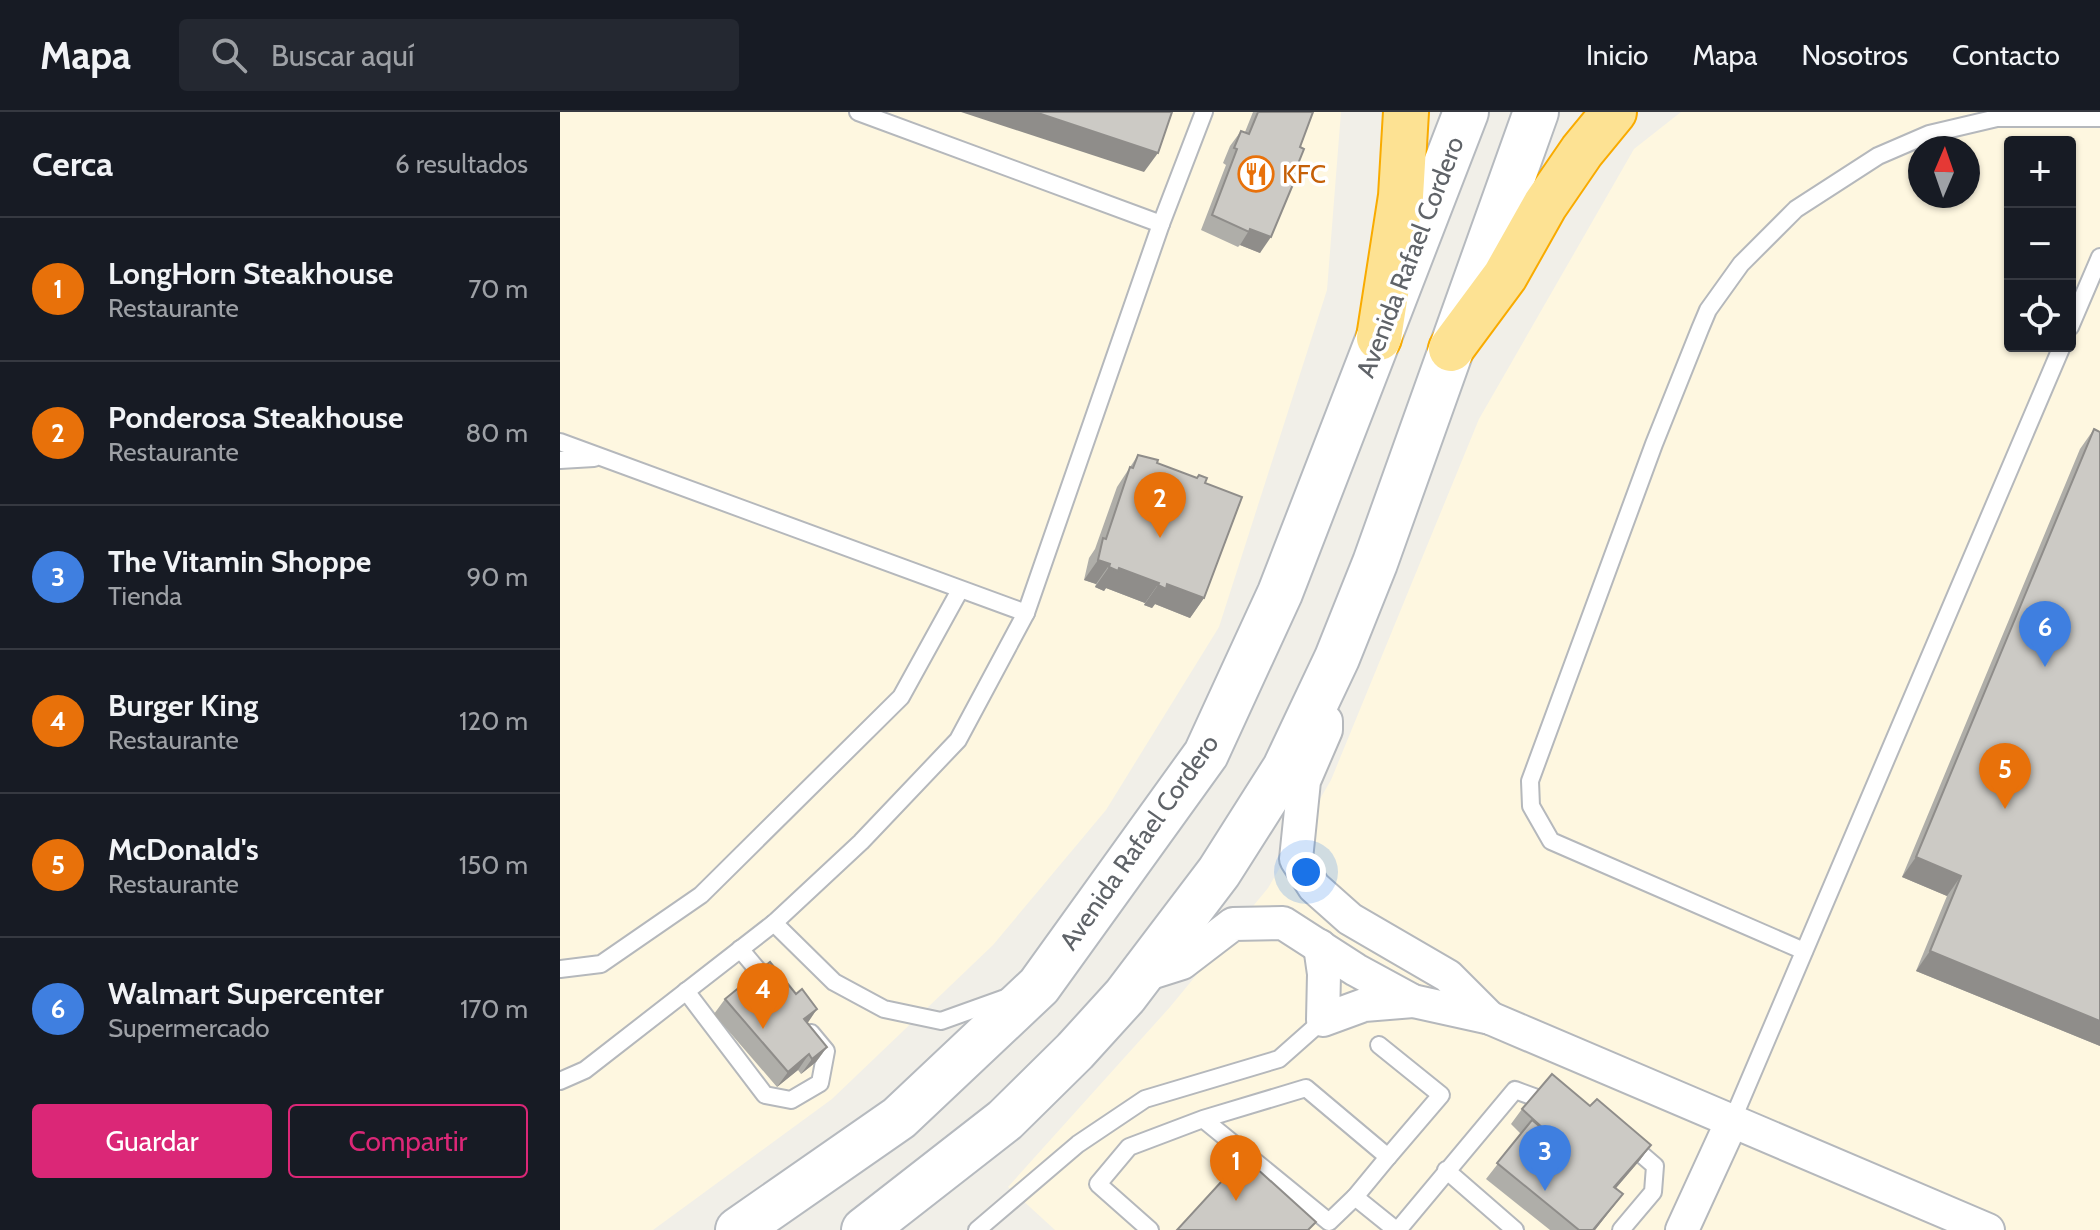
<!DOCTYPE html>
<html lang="es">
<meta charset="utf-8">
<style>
body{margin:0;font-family:Cabin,sans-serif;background:#242831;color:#f1f3f6}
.controls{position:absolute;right:24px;top:24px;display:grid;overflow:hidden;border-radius:8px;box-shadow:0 2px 6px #0004}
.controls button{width:72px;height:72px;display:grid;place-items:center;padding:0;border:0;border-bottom:2px solid #363941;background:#171b24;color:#f1f3f6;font:40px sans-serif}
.compass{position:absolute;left:1348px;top:24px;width:72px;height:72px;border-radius:50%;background:#171b24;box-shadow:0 2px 6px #0004;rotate:2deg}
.you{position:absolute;left:746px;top:760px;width:28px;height:28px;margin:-20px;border:6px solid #fff;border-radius:50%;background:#1a73e8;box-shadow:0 0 0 12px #1a73e833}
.badge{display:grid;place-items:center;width:52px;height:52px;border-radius:50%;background:#db2777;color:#fff;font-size:26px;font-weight:700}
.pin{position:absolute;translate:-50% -66px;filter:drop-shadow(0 2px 4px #0008)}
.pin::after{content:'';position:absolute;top:42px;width:28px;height:24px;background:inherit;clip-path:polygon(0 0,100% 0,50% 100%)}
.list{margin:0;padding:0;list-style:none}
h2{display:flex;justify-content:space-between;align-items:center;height:104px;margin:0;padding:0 32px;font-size:34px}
h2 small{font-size:26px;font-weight:400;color:#9ea1a6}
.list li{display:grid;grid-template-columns:52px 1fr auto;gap:24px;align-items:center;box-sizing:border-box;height:144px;padding:0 32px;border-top:2px solid #363941}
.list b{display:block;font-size:30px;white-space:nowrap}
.list p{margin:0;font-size:26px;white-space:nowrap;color:#9ea1a6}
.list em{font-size:26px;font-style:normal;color:#9ea1a6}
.actions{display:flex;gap:16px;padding:24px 32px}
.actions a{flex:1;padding:18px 0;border:2px solid #db2777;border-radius:8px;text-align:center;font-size:28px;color:#db2777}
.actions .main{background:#db2777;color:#fff}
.icon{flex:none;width:44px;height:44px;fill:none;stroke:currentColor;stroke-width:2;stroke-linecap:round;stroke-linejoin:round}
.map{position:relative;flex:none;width:1540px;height:1118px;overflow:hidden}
header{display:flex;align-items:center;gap:48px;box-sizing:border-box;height:112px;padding:0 40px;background:#171b24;border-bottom:2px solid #363941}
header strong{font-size:38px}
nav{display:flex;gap:44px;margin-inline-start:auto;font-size:28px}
.search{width:560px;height:72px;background:#242831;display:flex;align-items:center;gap:20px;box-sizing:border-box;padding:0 28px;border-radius:8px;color:#9ea1a6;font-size:30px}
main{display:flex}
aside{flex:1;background:#171b24}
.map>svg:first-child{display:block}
</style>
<header>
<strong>Mapa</strong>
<div class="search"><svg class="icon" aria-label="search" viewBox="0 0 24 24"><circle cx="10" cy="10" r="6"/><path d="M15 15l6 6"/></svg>Buscar aquí</div>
<nav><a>Inicio</a><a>Mapa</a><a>Nosotros</a><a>Contacto</a></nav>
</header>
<main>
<aside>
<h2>Cerca<small>6 resultados</small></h2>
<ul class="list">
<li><span class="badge" style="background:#e8710a">1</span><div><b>LongHorn Steakhouse</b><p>Restaurante</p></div><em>70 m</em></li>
<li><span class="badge" style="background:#e8710a">2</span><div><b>Ponderosa Steakhouse</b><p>Restaurante</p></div><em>80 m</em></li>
<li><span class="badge" style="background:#3f7fe0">3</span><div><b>The Vitamin Shoppe</b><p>Tienda</p></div><em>90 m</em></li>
<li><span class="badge" style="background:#e8710a">4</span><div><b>Burger King</b><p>Restaurante</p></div><em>120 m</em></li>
<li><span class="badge" style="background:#e8710a">5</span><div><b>McDonald's</b><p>Restaurante</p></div><em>150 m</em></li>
<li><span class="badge" style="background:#3f7fe0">6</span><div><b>Walmart Supercenter</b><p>Supermercado</p></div><em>170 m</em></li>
</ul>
<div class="actions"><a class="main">Guardar</a><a>Compartir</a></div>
</aside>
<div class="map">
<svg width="1540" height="1118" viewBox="0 0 1540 1118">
<rect width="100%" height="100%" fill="#f1efe8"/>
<g fill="#fef7e0" fill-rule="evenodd">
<path d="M0,0H781L767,178L659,515L546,698L433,833L272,987L93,1118H0Z"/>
<path d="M1121,0H1540V1118H495L448,1075L610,895L708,776L771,668L919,307L1074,37ZM1450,30H1510V234H1450ZM1360,36H1408V84H1360Z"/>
</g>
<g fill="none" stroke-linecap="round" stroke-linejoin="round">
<defs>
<g id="service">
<path d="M298,0L601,112"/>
<path d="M1510,215L1540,145"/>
<path d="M0,330L466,501"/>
<path d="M0,348L34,346"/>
<path d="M214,811L274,870L324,897L381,909L448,885"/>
<path d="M180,837L213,876"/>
<path d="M1244,839L991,729L971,694L970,669L1094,332L1140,217L1148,198L1181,152L1236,97L1318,44L1369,22L1437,6H1540"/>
<path d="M0,857L41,852L141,783L341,585L400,478"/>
<path d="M126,879L205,983L231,988L260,971L266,939L251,921"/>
<path d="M819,933L881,983L828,1045"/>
<path d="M0,969L25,958L214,811L301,730L398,628L466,501L601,112L644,0"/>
<path d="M1172,1009L1502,234"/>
<path d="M886,1058L955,1118"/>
<path d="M795,1085L836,1118"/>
<path d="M417,1118L518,1032L585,987L719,947L763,908"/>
<path d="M590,1118L538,1072L569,1035L643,1007L769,1110L795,1085L828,1045L746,976L643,1007"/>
<path d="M838,1118L955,978L993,992"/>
<path d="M1061,1118L1093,1080L1095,1054L1066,1029"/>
</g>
<g id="minor">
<path d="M766,609V618L744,669L736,747L754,775L790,807L888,864L930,906"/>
<path d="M760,834L764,862L763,908L804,893L853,889"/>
<path d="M581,864L622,851L673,812L723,811L796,858L853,889L930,906L1428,1118"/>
<path d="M1122,1118L1172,1009"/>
</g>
<g id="secondary">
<path d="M178,1118L339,1006L479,874L646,642L720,481L906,0"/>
<path d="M304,1118L445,1008L515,939L565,884L659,760L725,656L777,546L815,451L976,0"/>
</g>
<g id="motorway">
<path d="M819,226L841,84L846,0"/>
<path d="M891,237L945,164L985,93L1022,39L1054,0"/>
</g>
</defs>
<use href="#service" stroke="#b5b8bc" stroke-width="20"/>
<use href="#minor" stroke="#b5b8bc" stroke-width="36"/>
<use href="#secondary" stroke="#b6babf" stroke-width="48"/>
<use href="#motorway" stroke="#f9ab00" stroke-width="48"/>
<use href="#service" stroke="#fff" stroke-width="16"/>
<use href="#minor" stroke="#fff" stroke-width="32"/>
<use href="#secondary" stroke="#fff" stroke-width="44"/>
<use href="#motorway" stroke="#fde293" stroke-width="44"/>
</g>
<g fill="#afaea9">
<path d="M693,0H753L700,141L680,133L678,135L641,118L666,53L663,51L670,34L681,19L685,20Z"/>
<path d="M1534,317L1540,320V934L1356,859L1387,784L1342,765L1520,337Z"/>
<path d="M578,343L645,371L644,486L630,506L595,492L592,496L584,493L585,491L546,476L544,479L535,475L536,472L524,468L529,446L535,437L557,375Z"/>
<path d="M236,882L257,897L247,911L267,935L256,950L241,962L238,958L217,975L154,902L165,887Z"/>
<path d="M1030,994L1091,1033L1080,1048L1056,1076L1063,1082L1035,1118H990L926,1067L961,1022L951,1012L962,997Z"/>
</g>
<g fill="#8f8d8a">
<path d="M401,0H475L598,41L584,60Z"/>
<path d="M690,117L711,125L700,141L680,133Z"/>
<path d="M538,448L550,452L536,472L524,468Z"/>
<path d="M549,455L559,456L599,471L585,491L546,476L544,479L535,475Z"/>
<path d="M607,472L644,486L630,506L595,492L592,496L584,493L598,473Z"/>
<path d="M1356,745L1401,764L1387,784L1342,765Z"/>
<path d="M1370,839L1540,909V934L1356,859Z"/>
<path d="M257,897L247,912L244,907Z"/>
<path d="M267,935L256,950L241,962L252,947Z"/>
<path d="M249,942L238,958L217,975L228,960Z"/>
<path d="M1091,1033L1080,1048L1044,1090L1054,1075Z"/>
<path d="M1063,1082L1035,1118H1033Z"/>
</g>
<g fill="#cccac5" stroke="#8f8d8a" stroke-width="2">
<path d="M475,0H612L598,41Z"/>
<path d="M698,0H753L740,35L744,37L736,57L739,58L711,125L690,117L689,120L652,103L677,37L674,36L681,19L689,22Z"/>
<path d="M1534,317L1540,320V909L1370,839L1401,764L1356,745Z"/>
<path d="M578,343L598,348L597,351L637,366L639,363L647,366L645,371L682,385L644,486L607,472L606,477L598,473L599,471L559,456L558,459L549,455L550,452L538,448L543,426L546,427L570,355L573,356Z"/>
<path d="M210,850L236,882L242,877L257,897L244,907L267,935L252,947L249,942L228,960L165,887Z"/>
<path d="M992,962L1030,994L1037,987L1091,1033L1054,1075L1063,1082L1033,1118H1019L937,1051L972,1008L997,1029L962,997Z"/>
<path d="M684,1045L756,1110L748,1118H617Z"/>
</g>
<defs>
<symbol id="restaurant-ring" viewBox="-11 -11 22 22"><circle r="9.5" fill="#fff" stroke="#e8710a" stroke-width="1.5"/><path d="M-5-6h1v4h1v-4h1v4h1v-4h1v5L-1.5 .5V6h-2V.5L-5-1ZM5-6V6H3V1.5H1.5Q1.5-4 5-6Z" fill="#e8710a"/></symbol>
</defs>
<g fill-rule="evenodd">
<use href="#restaurant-ring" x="676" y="42" width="40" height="40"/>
</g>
<g text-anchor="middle" stroke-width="7" stroke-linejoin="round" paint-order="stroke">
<g font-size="26" fill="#c56008" stroke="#fff" text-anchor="start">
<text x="722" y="71">KFC</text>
</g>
<g font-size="26" fill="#5f6368" stroke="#fff">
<text transform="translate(850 145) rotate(-69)" y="9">Avenida Rafael Cordero</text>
<text transform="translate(579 730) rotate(-55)" y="9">Avenida Rafael Cordero</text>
</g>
</g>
</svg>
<div class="controls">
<button>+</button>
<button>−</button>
<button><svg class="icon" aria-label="locate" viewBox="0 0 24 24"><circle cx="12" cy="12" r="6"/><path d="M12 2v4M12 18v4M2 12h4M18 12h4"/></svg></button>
</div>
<svg class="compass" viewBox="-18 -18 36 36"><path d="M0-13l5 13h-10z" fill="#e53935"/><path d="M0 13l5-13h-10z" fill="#9ea1a6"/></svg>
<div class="you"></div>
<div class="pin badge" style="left:676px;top:1089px;background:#e8710a">1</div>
<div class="pin badge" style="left:600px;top:426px;background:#e8710a">2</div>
<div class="pin badge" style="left:985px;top:1079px;background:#3f7fe0">3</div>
<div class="pin badge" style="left:203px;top:917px;background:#e8710a">4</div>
<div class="pin badge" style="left:1445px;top:697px;background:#e8710a">5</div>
<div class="pin badge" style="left:1485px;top:555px;background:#3f7fe0">6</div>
</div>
</main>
